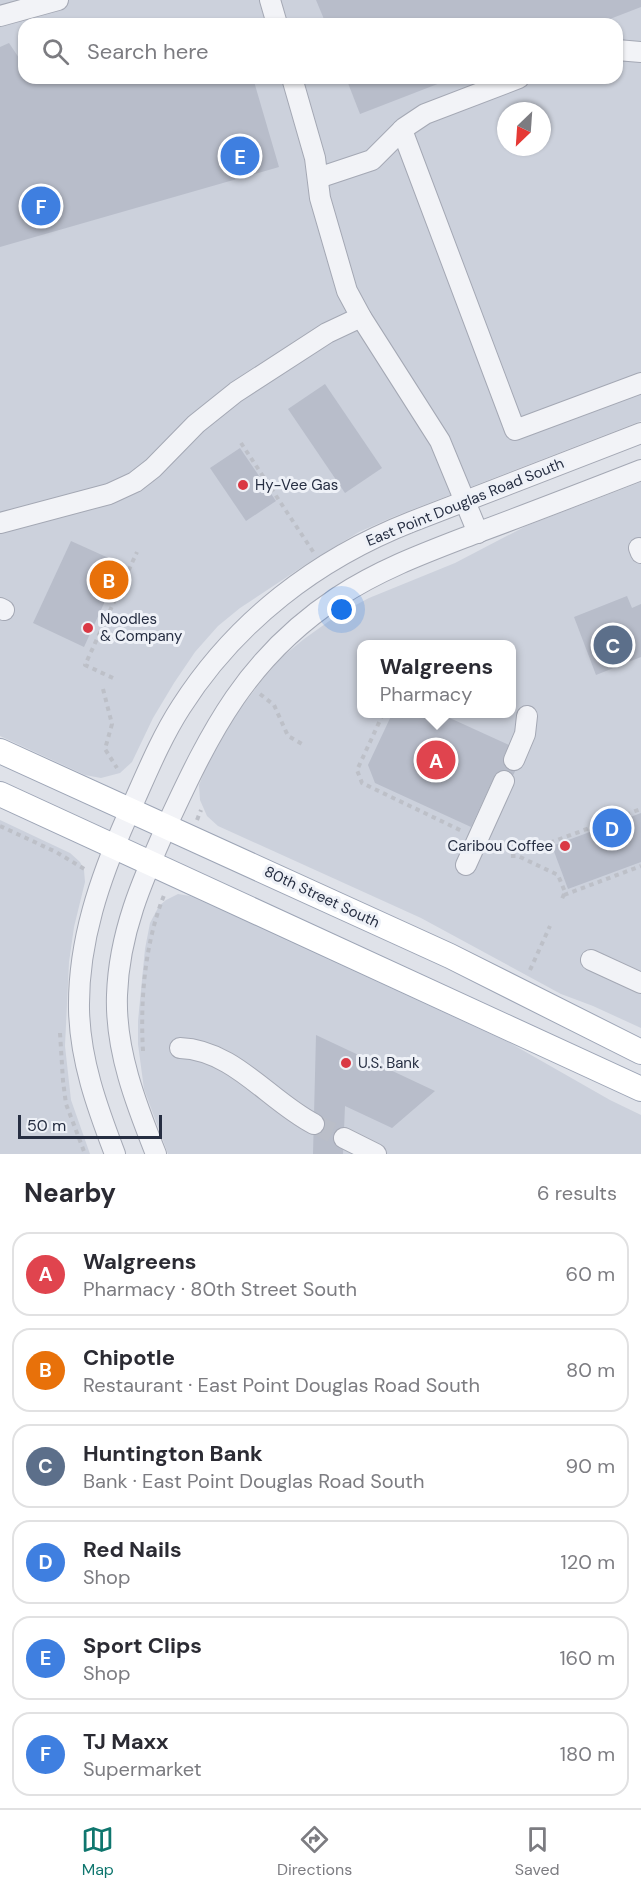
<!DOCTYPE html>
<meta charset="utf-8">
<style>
body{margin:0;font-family:"DM Sans",sans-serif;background:#f2f2f3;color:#2b2b33}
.compass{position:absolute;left:497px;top:102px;width:54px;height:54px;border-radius:50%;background:#fff;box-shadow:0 2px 4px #0004;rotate:205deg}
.scale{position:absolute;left:18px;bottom:15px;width:144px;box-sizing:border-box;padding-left:6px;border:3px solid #262e42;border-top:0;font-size:16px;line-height:21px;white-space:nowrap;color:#262e42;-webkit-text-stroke:4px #eef1f7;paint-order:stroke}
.you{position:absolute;left:342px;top:610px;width:21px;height:21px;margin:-15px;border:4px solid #fff;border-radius:50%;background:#1a73e8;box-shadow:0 0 0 9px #1a73e833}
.badge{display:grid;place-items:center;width:39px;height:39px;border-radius:50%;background:#0f766e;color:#fff;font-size:20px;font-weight:700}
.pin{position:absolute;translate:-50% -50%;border:3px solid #fff;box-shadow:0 2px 6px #0006}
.popup{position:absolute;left:357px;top:640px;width:159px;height:78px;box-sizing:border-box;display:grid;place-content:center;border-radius:12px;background:#fff;filter:drop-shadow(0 2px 4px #0005);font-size:20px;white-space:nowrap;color:#7c7c81}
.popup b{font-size:22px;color:#2b2b33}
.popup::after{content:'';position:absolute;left:50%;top:100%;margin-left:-12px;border:12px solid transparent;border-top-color:#fff}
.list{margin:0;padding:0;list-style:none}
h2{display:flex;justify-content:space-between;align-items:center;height:78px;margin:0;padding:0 24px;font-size:26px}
h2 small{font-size:20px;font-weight:400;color:#7c7c81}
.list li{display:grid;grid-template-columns:39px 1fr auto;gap:18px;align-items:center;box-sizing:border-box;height:84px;margin:0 12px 12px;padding:0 12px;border:2px solid #e1e1e2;border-radius:18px}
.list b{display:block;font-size:22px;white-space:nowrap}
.list p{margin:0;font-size:20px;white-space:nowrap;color:#7c7c81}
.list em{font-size:20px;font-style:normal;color:#7c7c81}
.icon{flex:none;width:33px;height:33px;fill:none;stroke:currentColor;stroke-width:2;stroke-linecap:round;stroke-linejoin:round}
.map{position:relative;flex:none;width:641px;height:1154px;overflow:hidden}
.search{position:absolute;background:#fff;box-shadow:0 2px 4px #0004;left:18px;right:18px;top:18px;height:66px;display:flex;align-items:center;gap:15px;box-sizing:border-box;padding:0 21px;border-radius:18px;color:#7c7c81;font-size:22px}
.sheet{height:654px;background:#fff}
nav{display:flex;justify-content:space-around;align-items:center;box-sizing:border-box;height:84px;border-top:2px solid #e1e1e2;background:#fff;font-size:16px;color:#7c7c81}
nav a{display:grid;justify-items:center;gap:3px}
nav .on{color:#0f766e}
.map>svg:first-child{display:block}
</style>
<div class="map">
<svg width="641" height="1154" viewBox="0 0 641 1154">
<rect width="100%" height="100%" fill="#dfe2e9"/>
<g fill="#ccd1dc" fill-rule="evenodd">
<path d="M0,0H641V421L393,517L359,532L305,565L240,608L218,626L195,652L174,683L153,718L132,762L120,773L101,778L85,775L0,736ZM24,24H617V78H24ZM506,111H542V147H506Z"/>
<path d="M641,482V1028L593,1006L561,994L421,918L218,826L207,816L200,800L199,785L209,760L236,714L263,679L282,657L304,639L339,614L369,598L455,563L526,526ZM361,644H511V714H361Z"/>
<path d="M0,820L70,853L80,862L84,870L85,882L74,927L69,962L65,1046L71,1100L90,1154H0Z"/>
<path d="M178,894L190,896L510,1043L610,1100L641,1115V1154H168L144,1089L138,1044V1021L145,949L150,923L159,906L166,900Z"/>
</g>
<g fill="#b8bdca">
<path d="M316,0H641V7L597,24H326Z"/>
<path d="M9,43L21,61L24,60V78H137L139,84L160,78H253L279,167L0,247V47Z"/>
<path d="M346,78H453L360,114Z"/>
<path d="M325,384L382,468L345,493L288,409Z"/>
<path d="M240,448L276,501L246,521L210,468Z"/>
<path d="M71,541L122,564L84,647L33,623Z"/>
<path d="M627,596L632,608L641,604V657L596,675L574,617Z"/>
<path d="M392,714H441L509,745L504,756L519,763L509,784L494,777L471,827L375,783L368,765Z"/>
<path d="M641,813V862L568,889L552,846Z"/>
<path d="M316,1035L435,1091L392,1128L345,1106L343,1154H313Z"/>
</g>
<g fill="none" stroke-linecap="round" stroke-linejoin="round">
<path stroke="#babec8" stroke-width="20" stroke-dasharray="20 10" stroke-linecap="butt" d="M314,1124L344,1138"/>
<defs>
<g id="minor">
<path d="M270,0L277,24"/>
<path d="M0,16L58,0"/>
<path d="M617,50L641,52"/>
<path d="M292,78L315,158L320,198L347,291L361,317L440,441L478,533"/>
<path d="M402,130L515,430L641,383"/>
<path d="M318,178L372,160L404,128L425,114L519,78"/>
<path d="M0,523L109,494L135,482L153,468L196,424L236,392L327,333L361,317"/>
<path d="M639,548L641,553"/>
<path d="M0,608L4,610"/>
<path d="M514,760L525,734L527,716"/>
<path d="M466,865L504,781"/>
<path d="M591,960L641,983"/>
<path d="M180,1048C234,1050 269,1101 314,1124"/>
<path d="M344,1138L376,1154"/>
<path d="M115,1154C97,1107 80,1060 79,1009C78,941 100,878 127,817C144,780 159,741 181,707C236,621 317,559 411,522L641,433"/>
<path d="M156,1154C136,1104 115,1050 117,995C119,933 142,881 167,825C211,730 247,657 338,597C382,568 430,551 479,532C533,512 587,491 641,470"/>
</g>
<g id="major">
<path d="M0,751L450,956L641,1052"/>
<path d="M0,794L641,1089"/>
</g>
</defs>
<use href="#minor" stroke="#a4a8b4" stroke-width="22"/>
<use href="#major" stroke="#9da5b6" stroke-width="26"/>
<g stroke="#bdc0c8" stroke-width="4" stroke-dasharray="4.5 4.5" stroke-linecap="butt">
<path d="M241,443L314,553"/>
<path d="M113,678L85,665L137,552"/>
<path d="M103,689L112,724L105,749L117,768"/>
<path d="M260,694L274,705L288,736L302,744"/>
<path d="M383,714L357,770L362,783L462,831"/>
<path d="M197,820L201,810"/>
<path d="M0,826L56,852L86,870"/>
<path d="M533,849L641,809"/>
<path d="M511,856H518L558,875L565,892L561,901"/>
<path d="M564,895L641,866"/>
<path d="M530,970L550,926"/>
<path d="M60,1033L63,1081L66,1104L85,1154"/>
<path d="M143,1051C140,999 145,941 165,893"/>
</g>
<use href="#minor" stroke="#f2f3f7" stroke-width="20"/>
<use href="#major" stroke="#fff" stroke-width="24"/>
</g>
<g fill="#da3844" stroke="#eef1f7" stroke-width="2">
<circle cx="243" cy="485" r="6"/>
<circle cx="88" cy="628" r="6"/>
<circle cx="565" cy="846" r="6"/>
<circle cx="346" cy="1063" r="6"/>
</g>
<g text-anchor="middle" stroke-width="6" stroke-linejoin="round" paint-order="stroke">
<g font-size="15" fill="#262e42" stroke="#eef1f7" text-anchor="start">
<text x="255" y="490">Hy-Vee Gas</text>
<text x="100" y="624">Noodles<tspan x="100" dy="17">&amp; Company</tspan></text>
<text x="553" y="851" text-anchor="end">Caribou Coffee</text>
<text x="358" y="1068">U.S. Bank</text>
</g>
<g font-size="15" fill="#262e42" stroke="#eef1f7">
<text transform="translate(465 502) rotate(-22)" y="5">East Point Douglas Road South</text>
<text transform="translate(322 897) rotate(25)" y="5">80th Street South</text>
</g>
</g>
</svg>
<svg class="compass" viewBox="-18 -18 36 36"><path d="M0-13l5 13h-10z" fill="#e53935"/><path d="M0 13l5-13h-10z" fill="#7c7c81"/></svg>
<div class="scale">50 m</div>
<div class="you"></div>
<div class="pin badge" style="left:436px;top:760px;background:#e0444e">A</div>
<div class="popup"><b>Walgreens</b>Pharmacy</div>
<div class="pin badge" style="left:109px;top:580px;background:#e8710a">B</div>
<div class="pin badge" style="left:613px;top:645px;background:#5c6f8a">C</div>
<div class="pin badge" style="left:612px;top:828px;background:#3f7fe0">D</div>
<div class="pin badge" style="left:240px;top:156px;background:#3f7fe0">E</div>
<div class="pin badge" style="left:41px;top:206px;background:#3f7fe0">F</div>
<div class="search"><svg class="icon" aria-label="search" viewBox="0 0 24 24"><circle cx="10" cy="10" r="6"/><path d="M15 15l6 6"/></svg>Search here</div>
</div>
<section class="sheet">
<h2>Nearby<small>6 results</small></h2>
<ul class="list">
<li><span class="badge" style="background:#e0444e">A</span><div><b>Walgreens</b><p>Pharmacy · 80th Street South</p></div><em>60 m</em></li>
<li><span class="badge" style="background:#e8710a">B</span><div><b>Chipotle</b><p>Restaurant · East Point Douglas Road South</p></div><em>80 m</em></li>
<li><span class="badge" style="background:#5c6f8a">C</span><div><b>Huntington Bank</b><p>Bank · East Point Douglas Road South</p></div><em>90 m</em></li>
<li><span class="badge" style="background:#3f7fe0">D</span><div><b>Red Nails</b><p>Shop</p></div><em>120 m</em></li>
<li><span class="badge" style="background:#3f7fe0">E</span><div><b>Sport Clips</b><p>Shop</p></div><em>160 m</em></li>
<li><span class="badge" style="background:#3f7fe0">F</span><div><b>TJ Maxx</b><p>Supermarket</p></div><em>180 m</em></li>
</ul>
</section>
<nav>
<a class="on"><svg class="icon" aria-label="map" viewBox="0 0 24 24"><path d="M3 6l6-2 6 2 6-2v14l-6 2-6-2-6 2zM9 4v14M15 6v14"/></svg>Map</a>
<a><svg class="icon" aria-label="directions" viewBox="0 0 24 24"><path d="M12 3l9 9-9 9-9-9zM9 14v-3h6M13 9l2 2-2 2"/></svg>Directions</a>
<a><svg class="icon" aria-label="saved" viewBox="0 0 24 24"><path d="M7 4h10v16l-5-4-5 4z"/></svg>Saved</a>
</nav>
